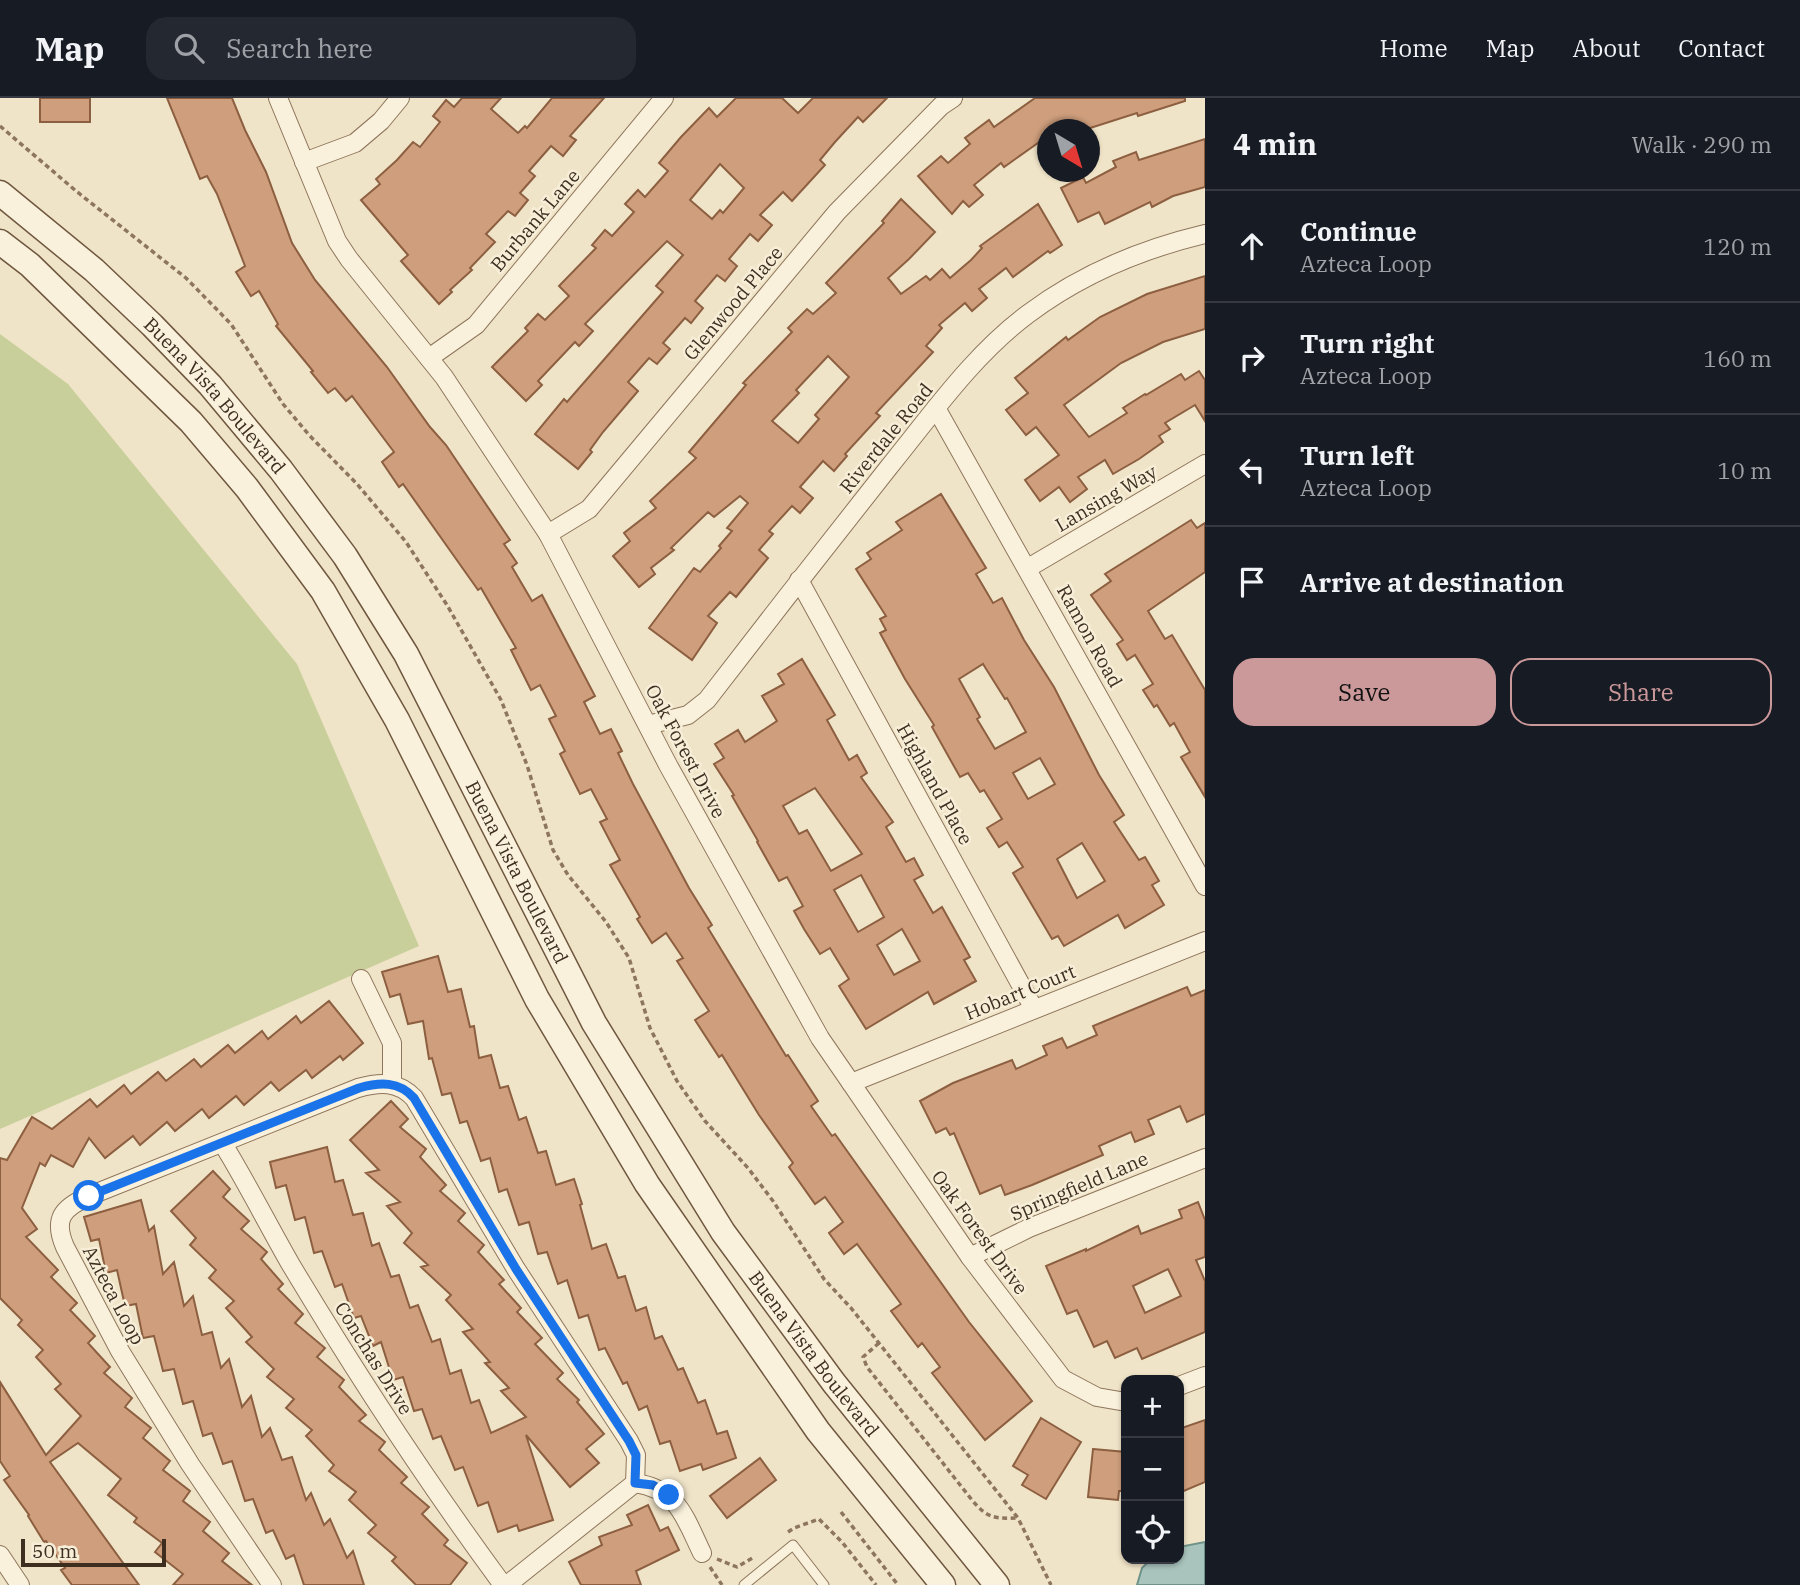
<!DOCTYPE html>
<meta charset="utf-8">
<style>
body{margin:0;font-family:"IBM Plex Serif",serif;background:#242831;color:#f1f3f6}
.controls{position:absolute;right:21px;bottom:21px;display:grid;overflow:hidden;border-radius:14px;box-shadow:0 2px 5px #0004}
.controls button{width:63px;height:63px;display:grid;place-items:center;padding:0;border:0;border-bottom:2px solid #363941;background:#171b24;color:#f1f3f6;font:35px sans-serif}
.compass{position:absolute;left:1037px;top:21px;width:63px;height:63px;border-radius:50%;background:#171b24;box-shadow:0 2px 5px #0004;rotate:142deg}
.scale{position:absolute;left:21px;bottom:18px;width:145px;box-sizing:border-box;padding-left:7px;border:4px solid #3d2e20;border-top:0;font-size:19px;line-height:24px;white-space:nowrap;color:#3d2e20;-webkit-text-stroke:5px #f7eed8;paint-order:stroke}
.stop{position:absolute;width:21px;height:21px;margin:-16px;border:5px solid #1a73e8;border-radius:50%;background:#fff}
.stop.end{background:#1a73e8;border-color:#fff;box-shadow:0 2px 7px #0008}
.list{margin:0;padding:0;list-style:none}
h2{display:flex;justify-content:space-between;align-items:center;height:91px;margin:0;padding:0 28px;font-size:30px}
h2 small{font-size:23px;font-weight:400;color:#9ea1a6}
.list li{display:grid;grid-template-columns:46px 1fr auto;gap:21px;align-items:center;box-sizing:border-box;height:112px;padding:0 28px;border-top:2px solid #363941}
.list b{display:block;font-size:26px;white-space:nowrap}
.list p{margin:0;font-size:23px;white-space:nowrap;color:#9ea1a6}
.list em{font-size:23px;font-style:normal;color:#9ea1a6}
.actions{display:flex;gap:14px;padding:21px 28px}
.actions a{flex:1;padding:16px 0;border:2px solid #cc999b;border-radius:21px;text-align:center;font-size:24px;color:#cc999b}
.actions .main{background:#cc999b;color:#111}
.icon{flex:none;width:38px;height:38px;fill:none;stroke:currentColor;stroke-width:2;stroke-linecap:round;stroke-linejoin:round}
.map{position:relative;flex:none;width:1205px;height:1487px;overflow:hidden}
header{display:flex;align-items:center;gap:42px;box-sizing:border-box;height:98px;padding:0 35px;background:#171b24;border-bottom:2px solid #363941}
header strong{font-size:33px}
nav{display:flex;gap:38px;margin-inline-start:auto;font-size:24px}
.search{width:490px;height:63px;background:#242831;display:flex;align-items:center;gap:18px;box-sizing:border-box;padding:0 24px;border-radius:21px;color:#9ea1a6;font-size:26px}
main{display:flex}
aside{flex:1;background:#171b24}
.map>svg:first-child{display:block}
</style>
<header>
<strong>Map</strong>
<div class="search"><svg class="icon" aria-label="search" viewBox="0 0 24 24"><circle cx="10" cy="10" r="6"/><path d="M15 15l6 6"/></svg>Search here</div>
<nav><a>Home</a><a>Map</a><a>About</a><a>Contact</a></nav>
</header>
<main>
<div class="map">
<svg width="1205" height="1487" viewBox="0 0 1205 1487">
<rect width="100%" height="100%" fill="#f0e4c8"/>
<path fill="#c9cf9b" d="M0,236L68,286L297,566L419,848L0,1031Z"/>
<path fill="#a9c4bc" stroke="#6f938a" stroke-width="2" d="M1205,1444V1487H1137L1142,1470L1151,1461H1179V1449Z"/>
<g fill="#cf9f7d" stroke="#8d5f41" stroke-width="2" fill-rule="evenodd">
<rect x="40" y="0" width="50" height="24"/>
<path d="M167,0H232L245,32L266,74L292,145L315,182L387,269L430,329L446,347L510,442L504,446L517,465L512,469L532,503L542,497L595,598L584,604L600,636L611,631L622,653L618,655L633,686L689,790L712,827L708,830L786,958L788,957L818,1003L811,1008L832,1038L835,1036L969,1224L1032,1303L985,1342L932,1275L940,1269L922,1245L918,1249L891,1213L901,1206L857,1146L844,1156L829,1135L843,1124L825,1099L815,1106L789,1069L793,1065L759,1017L722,957L719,959L695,922L709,913L677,863L683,860L666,835L652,845L637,821L640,819L610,767L620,762L600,724L607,721L591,691L580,696L560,656L565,653L549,621L556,618L540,587L531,592L511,552L516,550L481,490L478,492L403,386L399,389L382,364L394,354L352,298L346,303L335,290L328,295L311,274L313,273L276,228L278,226L259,193L251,198L236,174L245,168L217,96L207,78L200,81Z"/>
<path d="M462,0H501L491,11L518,35L525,28L527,30L552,0H604L570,38L576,42L563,58L551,48L529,73L535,78L520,95L528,102L515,118L508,113L486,136L495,144L470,170L472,172L450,192L452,194L439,206L401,163L408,157L361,102L380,86L376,81L397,62L413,44L420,49L440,24L433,18L446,2L454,9Z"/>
<path d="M736,0H782L798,15L813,0H887L863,24L858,19L835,44L820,62L825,67L792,103L783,94L760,117L772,127L758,143L750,136L729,161L737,168L725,183L717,177L695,203L703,210L691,225L685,220L663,245L670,251L657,266L649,260L628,284L638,293L603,334L590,352L592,354L578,371L535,336L564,301L567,304L663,194L656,188L683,157L667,143L585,226L593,233L579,248L575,244L538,283L542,287L526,303L492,269L528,233L525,230L538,216L545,222L569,198L559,188L596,150L592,147L605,132L612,138L634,114L625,106L638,92L645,99L668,73L659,65L681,39L709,10L717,19ZM720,66L744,90L723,115L720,112L712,121L690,102Z"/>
<path d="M1035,0H1185V3L1138,18L1137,15L1084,32H1047V61L1038,45L1004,69L1001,65L974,87L983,97L969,109L963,103L952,116L918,78L941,58L948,65L970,46L965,40L989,22L994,29Z"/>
<path d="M1205,41V89L1173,98L1152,109L1150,104L1105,126L1099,114L1078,124L1061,90L1083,79L1086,85L1116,69L1113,63L1136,54L1139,62Z"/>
<path d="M901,101L935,134L909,161L888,180L901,196L926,178L930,182L942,171L950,180L971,162L982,150L980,148L1038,106L1062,147L1050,155L1048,153L1013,179L1006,170L979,191L987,200L972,213L965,205L939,227L942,230L926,248L933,254L876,315L880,318L845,356L847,358L834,373L823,363L800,389L813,400L800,415L792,408L769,433L773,436L759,452L768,460L736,499L730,494L708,518L717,525L692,562L649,530L694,470L700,474L721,450L719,448L732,433L727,430L748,405L740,398L714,419L708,414L671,450L674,452L651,470L655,476L639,489L613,458L630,443L624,435L656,410L650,403L696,360L689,354L746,287L743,285L792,234L788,230L807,211L813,216L836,195L826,185L884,125L882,123ZM828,258L849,279L815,317L819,321L798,345L772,323L799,295L796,292Z"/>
<path d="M1205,178V231L1163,244L1121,265L1064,307L1089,339L1127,315L1123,310L1145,296L1146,297L1181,276L1185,282L1199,273L1205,282V323L1195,307L1165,325L1170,331L1159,338L1163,344L1139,361L1113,376L1105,362L1078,379L1087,391L1070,404L1059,389L1040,403L1025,382L1059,357L1036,329L1026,337L1006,312L1028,295L1015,280L1066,239L1068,242L1100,219L1147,196Z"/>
<path d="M941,396L986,470L976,476L993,505L1002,500L1024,542L1054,589L1099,677L1124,717L1114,724L1139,762L1145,759L1159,783L1152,787L1164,807L1125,830L1118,817L1064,848L1058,838L1052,841L1013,775L1023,769L1007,744L999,749L987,730L1002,721L984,692L980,694L968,675L960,679L932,629L934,627L905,581L880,535L886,532L880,521L886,518L856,471L871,461L867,455L902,432L896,424ZM983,566L1005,601L1007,600L1026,634L995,651L977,621L980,619L959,581ZM1040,660L1055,686L1028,701L1013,675ZM1082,745L1105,783L1077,800L1057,761Z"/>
<path d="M1191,422L1197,430L1205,425V474L1148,513L1165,541L1172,537L1205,592V699L1181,659L1190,654L1174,625L1170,628L1157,607L1154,609L1143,592L1153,586L1135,557L1127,562L1117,546L1123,542L1091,497L1111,483L1105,476Z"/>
<path d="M802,561L835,617L827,622L849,662L857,657L867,675L861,679L893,724L886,729L906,764L914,760L923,777L914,782L933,815L942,809L970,859L964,862L976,883L934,906L928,894L866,931L839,888L849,881L830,850L820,856L804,831L794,813L803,808L787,779L779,783L757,744L758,743L732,698L734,697L714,666L724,660L715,646L738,632L745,644L777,623L762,598L784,586L778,576ZM815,690L862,756L831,773L807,732L799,736L783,708ZM861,777L884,819L858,834L834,792ZM902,831L920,863L894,877L877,847Z"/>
<path d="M438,858L448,894L461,891L470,929L474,928L479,960L491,957L500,990L508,988L519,1022L526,1019L538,1055L546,1053L556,1087L574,1081L582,1106L580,1107L592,1151L606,1146L618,1180L625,1178L636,1213L646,1209L655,1241L662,1238L678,1272L683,1270L698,1305L705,1302L717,1336L727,1333L736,1360L703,1372L701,1366L680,1373L670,1343L660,1346L647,1308L639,1312L627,1284L623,1286L605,1250L599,1252L588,1217L579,1220L567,1182L558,1186L547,1154L538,1156L529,1124L519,1127L507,1091L499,1094L490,1060L481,1063L467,1023L460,1025L451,995L442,997L432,960L429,961L423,923L408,926L400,896L390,899L382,874Z"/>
<path d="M1187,889L1191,898L1205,892V1016L1187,1024L1180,1008L1148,1022L1154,1036L1135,1044L1131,1034L1099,1048L1103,1057L1032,1087L1005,1097L1001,1087L980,1096L954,1035L950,1037L946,1030L936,1035L920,1003L953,985L1012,962L1016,971L1047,957L1043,948L1062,940L1067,950L1097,937L1093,928Z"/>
<path d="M329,903L363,945L343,962L340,958L312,980L306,972L279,993L271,984L244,1007L236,998L209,1020L202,1011L175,1033L167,1024L140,1047L133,1038L105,1060L89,1040L73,1069L51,1057L45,1068L40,1065L22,1110L37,1131L26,1139L58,1172L51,1179L77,1205L70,1212L95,1238L88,1245L110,1269L104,1275L132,1300L125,1309L151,1330L143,1340L170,1363L163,1372L190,1393L183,1403L210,1424L203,1433L229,1455L222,1463L252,1487H173L183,1476L155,1454L162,1445L134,1424L137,1420L108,1397L121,1381L78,1345L50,1364L139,1487H72L61,1472L65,1470L46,1443L44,1444L28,1418L29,1417L4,1382L10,1378L0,1363V1284L46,1357L81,1318L55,1291L61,1286L36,1259L43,1252L18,1227L22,1222L0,1200V1060L7,1062L32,1019L52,1031L90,1001L97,1009L124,987L131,996L158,974L166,983L194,961L201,969L228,947L235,955L262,933L268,941L296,918L301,925Z"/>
<path d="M391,1003L408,1021L400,1029L426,1051L420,1059L446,1087L440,1093L465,1115L458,1123L484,1147L478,1154L504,1182L499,1186L521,1210L517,1214L542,1240L535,1246L563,1275L557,1281L579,1302L577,1304L604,1336L586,1351L599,1365L570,1389L526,1337L553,1422L519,1433L517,1427L498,1434L488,1404L478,1408L463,1369L455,1372L441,1338L433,1341L422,1311L414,1313L403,1279L393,1282L381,1244L373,1248L361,1218L354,1220L342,1186L335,1189L322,1153L314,1155L305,1119L295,1122L286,1087L276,1090L270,1064L327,1049L335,1084L343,1082L353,1117L363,1115L372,1148L379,1145L391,1179L399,1177L410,1210L418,1207L432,1244L440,1241L450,1276L461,1272L471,1305L479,1302L491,1335L526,1319L501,1293L509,1290L485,1265L490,1264L463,1234L473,1231L446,1202L451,1197L421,1169L428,1167L404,1145L412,1135L387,1108L400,1104L366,1075L379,1072L350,1042Z"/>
<path d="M213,1073L230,1091L223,1099L249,1123L241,1131L267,1154L261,1161L283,1186L278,1191L303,1216L295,1225L325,1250L317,1259L344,1282L339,1289L366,1317L359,1323L385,1344L379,1352L407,1379L401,1385L429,1409L422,1416L448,1442L444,1447L467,1465L450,1487H416L392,1463L396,1459L368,1435L376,1427L349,1402L356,1394L329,1373L334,1367L306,1338L312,1332L286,1310L294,1301L267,1279L274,1271L246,1244L252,1239L226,1210L234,1203L209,1180L216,1172L190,1147L196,1140L171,1113Z"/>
<path d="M141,1102L149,1133L154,1128L163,1176L174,1164L184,1208L193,1198L202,1237L212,1234L221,1270L229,1261L242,1309L251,1298L262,1339L270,1330L282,1362L292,1359L306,1402L311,1395L324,1427L330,1421L347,1460L353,1453L364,1487H304L294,1457L286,1461L273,1432L266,1435L253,1401L245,1403L232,1363L223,1366L212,1335L203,1338L193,1303L183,1306L174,1271L163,1273L154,1238L143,1240L136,1206L125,1208L117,1172L106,1175L99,1141L91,1143L84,1119Z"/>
<path d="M1198,1104L1205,1122V1159L1196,1162L1205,1183V1234L1142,1261L1137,1250L1115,1260L1107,1243L1094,1249L1077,1212L1067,1216L1046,1168L1086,1151V1153L1138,1128L1141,1136L1182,1120L1179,1112ZM1168,1171L1181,1198L1145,1215L1133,1188Z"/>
<path d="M1041,1320L1081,1344L1046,1401L1022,1387L1028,1377L1013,1368Z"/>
<path d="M1205,1322V1384L1179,1395V1331Z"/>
<path d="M1093,1351L1126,1354V1393H1119L1118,1402L1088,1399Z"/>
<path d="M760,1360L776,1382L727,1420L710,1398Z"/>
<path d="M648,1407L660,1433L668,1429L679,1452L636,1473L641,1487H581L569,1464L602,1447L599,1439L632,1427L627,1417Z"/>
</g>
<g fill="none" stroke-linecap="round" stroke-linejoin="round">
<defs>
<path id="service" d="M744,1487L793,1447L824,1487"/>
<g id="minor">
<path d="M278,0L337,143L349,161L444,279L548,436L668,667L820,940L851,985L970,1159L1063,1281L1097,1299L1126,1304"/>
<path d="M304,64L355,45L381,23L400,0"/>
<path d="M429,260L476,227L664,0"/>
<path d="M936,310L1205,788"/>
<path d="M548,436L589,411L837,114L941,8L953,0"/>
<path d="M1028,470L1205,366"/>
<path d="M799,482L1034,911"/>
<path d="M648,627L688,617L707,602C767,524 828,446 889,369C932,316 973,257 1028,216C1080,177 1142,151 1205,136"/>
<path d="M361,881L392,945V986"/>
<path d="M851,985L1205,843"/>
<path d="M223,1046C247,1085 268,1127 291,1167C357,1277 427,1384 503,1487"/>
<path d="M970,1159L1029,1130L1205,1060"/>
<path d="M1179,1288L1205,1278"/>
<path d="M635,1385C678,1391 685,1420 702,1455"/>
<path d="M0,1457L20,1487"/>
<path d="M272,1487L190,1366L120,1253L65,1149C53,1121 62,1110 89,1098L358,990C380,984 398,983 414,1000L516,1171L629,1343L636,1357L635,1385L507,1487"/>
</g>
<g id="secondary">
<path id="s1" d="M0,95L94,172L152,227L210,287L281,372L345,458L406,556L594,925L723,1134L834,1285L997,1487"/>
<path d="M0,144L30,167L191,324L247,390L323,493L397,622L537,901L647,1086L818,1333L943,1487"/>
</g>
</defs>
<use href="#service" stroke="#8d765c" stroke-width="11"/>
<use href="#minor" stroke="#8d765c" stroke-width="20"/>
<use href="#secondary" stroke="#6f573f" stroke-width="27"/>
<g stroke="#8d765c" stroke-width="3.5" stroke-dasharray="5 3.5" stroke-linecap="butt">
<path d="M0,28L76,93L186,180L231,226L283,306L309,337L357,386L406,444L447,507L501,602L527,667L553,752L568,777L606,824L629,860L650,930L677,983L705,1023L748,1070L773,1103L824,1181L851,1210L1018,1420L1051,1487"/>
<path d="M879,1245L863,1259L867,1269L972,1402C987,1420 994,1421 1018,1420"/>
<path d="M841,1414L898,1487"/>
<path d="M788,1434L794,1430L819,1421L842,1444L876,1487"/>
<path d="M717,1461L737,1469L754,1459"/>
<path d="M710,1469L722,1487"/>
</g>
<use href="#service" stroke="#faf1dc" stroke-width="9"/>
<use href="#minor" stroke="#faf1dc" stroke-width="18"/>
<use href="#secondary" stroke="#faf1dc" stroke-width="24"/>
</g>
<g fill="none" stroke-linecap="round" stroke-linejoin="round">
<path stroke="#1a73e8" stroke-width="9" d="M89,1098L359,990C380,984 399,983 414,1000L516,1171L629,1343L636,1357L635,1385L653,1387L669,1397"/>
</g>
<g text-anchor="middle" stroke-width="5" stroke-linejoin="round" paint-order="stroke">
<g font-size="19" fill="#3d2e20" stroke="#f7eed8">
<text transform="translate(535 122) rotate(-50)" y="7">Burbank Lane</text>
<text transform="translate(733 205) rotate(-50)" y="7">Glenwood Place</text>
<text dy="7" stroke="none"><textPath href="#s1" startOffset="296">Buena Vista Boulevard</textPath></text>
<text transform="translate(886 340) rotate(-51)" y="7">Riverdale Road</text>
<text transform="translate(1106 400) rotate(-30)" y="7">Lansing Way</text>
<text transform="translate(1090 538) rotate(61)" y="7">Ramon Road</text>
<text transform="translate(686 653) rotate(62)" y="7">Oak Forest Drive</text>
<text transform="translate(935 686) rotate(61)" y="7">Highland Place</text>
<text dy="7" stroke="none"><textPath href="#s1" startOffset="863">Buena Vista Boulevard</textPath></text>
<text transform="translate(1020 894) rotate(-22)" y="7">Hobart Court</text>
<text transform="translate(1079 1088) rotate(-23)" y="7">Springfield Lane</text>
<text transform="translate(980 1134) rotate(54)" y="7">Oak Forest Drive</text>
<text transform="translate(114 1197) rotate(62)" y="7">Azteca Loop</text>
<text dy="7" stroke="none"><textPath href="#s1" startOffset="1430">Buena Vista Boulevard</textPath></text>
<text transform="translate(374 1260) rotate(58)" y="7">Conchas Drive</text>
</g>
</g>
</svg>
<div class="controls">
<button>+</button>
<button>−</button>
<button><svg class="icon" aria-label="locate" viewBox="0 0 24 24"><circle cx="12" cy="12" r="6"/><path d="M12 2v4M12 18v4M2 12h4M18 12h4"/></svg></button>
</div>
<svg class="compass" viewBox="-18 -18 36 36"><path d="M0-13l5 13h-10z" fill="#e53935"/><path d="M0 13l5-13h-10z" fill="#9ea1a6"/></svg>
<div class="scale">50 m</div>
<div class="stop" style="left:89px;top:1098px"></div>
<div class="stop end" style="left:669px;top:1397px"></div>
</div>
<aside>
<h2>4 min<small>Walk · 290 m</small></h2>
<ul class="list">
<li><svg class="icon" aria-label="ahead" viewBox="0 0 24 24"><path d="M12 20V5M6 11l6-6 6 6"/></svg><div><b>Continue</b><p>Azteca Loop</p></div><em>120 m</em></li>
<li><svg class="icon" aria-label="right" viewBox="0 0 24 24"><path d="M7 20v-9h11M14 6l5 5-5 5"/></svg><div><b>Turn right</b><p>Azteca Loop</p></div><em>160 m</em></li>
<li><svg class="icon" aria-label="left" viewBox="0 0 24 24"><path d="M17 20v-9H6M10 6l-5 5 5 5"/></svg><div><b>Turn left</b><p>Azteca Loop</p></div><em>10 m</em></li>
<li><svg class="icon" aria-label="arrive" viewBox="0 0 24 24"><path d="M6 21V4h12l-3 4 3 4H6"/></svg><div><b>Arrive at destination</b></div></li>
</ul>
<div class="actions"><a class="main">Save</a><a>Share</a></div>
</aside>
</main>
